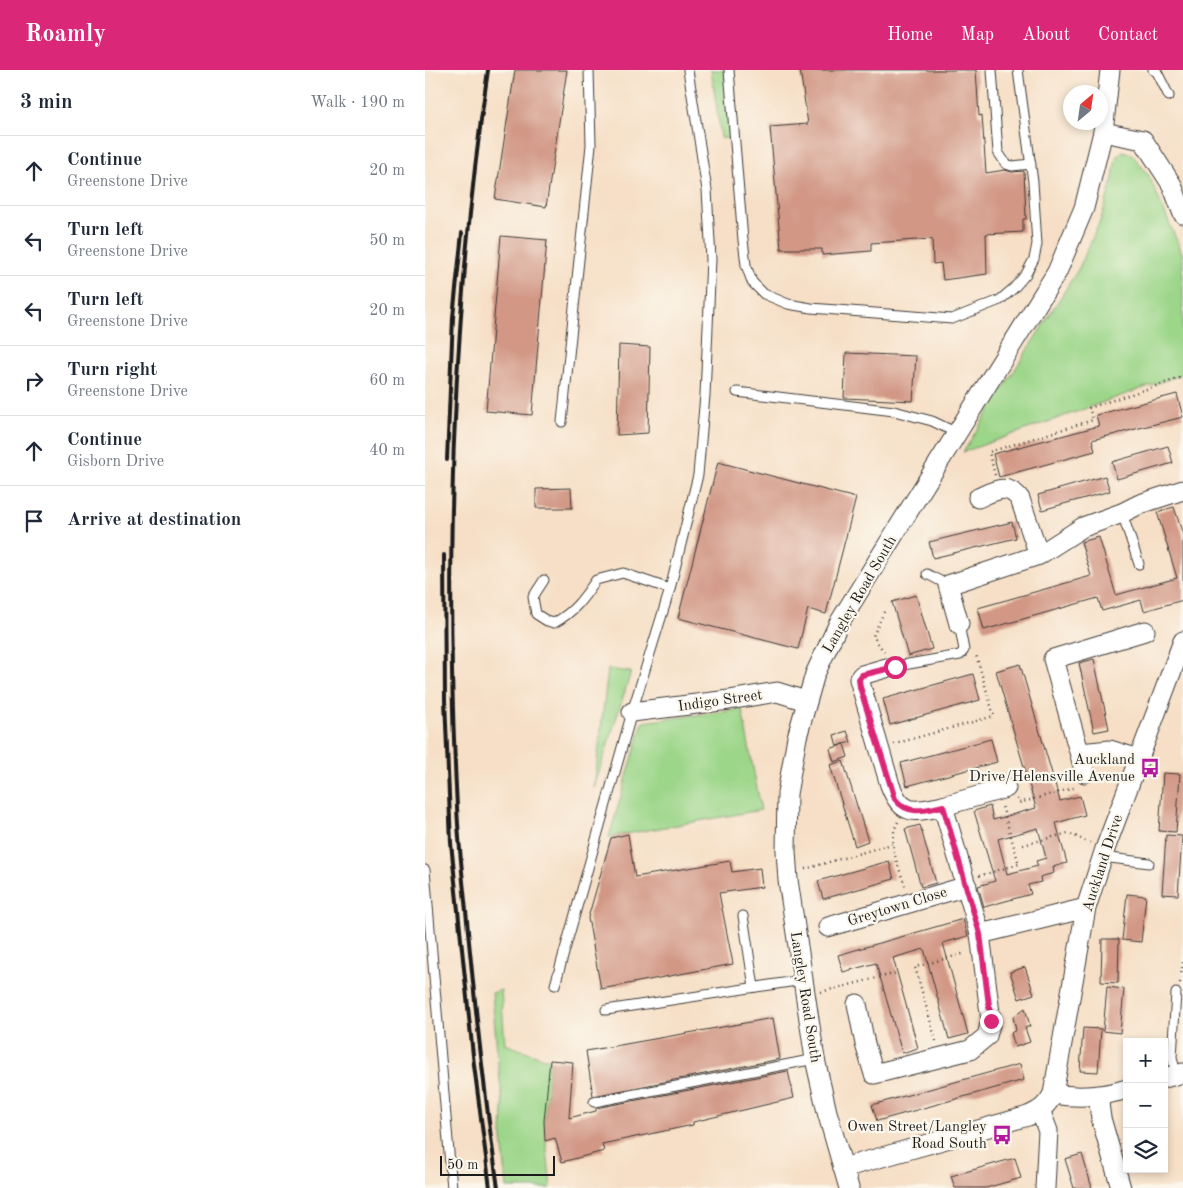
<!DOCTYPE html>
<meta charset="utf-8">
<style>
body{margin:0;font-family:"Old Standard TT",serif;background:#f6f6f7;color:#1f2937}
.controls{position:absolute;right:15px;bottom:15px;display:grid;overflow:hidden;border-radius:0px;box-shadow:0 2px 8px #0003}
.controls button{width:45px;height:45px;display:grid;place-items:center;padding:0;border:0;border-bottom:1px solid #e0e1e3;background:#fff;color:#1f2937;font:25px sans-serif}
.compass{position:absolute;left:638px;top:15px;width:45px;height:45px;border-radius:50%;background:#fff;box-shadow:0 2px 8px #0003;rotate:29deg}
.scale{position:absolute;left:15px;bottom:12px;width:115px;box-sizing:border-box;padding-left:5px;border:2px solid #1c1c1c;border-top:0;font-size:14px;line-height:18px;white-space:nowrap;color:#1c1c1c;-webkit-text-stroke:4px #fbf7ec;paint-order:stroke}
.stop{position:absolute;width:15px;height:15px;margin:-11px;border:4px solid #db2777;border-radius:50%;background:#fff}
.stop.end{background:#db2777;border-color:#fff;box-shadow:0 1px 5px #0008}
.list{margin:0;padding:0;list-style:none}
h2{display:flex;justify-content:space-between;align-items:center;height:65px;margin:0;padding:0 20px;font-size:21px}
h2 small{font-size:16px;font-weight:400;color:#747a83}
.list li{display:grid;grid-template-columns:32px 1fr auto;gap:15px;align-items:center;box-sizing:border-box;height:70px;padding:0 20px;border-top:1px solid #e0e1e3}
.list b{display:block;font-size:19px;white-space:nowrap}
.list p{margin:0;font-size:16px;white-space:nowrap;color:#747a83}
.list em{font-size:16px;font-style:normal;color:#747a83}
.icon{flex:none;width:28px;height:28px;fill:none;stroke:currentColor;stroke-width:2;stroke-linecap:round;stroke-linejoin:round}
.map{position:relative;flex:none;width:758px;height:1118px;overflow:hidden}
header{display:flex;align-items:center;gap:30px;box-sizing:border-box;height:70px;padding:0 25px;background:#db2777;color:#fff}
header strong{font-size:24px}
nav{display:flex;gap:28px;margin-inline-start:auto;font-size:18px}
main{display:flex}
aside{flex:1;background:#fff}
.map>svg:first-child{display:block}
</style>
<header>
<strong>Roamly</strong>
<nav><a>Home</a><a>Map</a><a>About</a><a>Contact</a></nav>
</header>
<main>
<aside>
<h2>3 min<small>Walk · 190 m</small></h2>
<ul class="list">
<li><svg class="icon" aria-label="ahead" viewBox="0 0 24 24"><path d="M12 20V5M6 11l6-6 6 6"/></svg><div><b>Continue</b><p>Greenstone Drive</p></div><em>20 m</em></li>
<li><svg class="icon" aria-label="left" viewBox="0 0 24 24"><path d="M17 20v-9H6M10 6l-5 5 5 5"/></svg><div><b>Turn left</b><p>Greenstone Drive</p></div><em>50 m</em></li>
<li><svg class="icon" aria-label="left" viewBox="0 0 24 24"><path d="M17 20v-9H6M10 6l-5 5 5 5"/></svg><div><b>Turn left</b><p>Greenstone Drive</p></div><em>20 m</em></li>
<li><svg class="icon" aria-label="right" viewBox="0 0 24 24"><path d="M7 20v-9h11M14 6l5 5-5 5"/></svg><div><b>Turn right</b><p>Greenstone Drive</p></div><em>60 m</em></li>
<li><svg class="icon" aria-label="ahead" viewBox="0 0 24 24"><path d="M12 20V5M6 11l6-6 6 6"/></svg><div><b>Continue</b><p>Gisborn Drive</p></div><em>40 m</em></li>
<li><svg class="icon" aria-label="arrive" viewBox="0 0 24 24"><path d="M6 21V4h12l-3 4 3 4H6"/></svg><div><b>Arrive at destination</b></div></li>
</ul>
</aside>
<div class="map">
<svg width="758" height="1118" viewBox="0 0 758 1118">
<rect width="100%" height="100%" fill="#fbf7ec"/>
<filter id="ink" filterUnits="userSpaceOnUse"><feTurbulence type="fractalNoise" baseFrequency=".02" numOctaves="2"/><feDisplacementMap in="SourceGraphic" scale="10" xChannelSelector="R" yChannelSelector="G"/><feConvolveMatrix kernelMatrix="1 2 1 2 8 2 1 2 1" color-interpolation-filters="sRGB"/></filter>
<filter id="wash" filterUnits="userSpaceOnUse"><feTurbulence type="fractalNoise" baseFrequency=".0096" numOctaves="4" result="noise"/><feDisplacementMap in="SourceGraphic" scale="20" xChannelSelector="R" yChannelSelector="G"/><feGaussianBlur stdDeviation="1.12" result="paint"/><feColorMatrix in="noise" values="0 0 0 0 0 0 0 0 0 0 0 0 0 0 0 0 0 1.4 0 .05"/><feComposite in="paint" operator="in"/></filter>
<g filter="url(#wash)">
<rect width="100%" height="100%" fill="#f6dfc6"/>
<g fill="#9cd689" stroke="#5c7952">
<path d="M286,0H300L306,69L296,68Z"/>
<path d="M698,81L707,84L724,106L758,185V304L538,382L654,198L676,149L688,108L691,87Z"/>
<path d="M183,599L206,602L169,718Z"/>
<path d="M317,639L336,740L184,767L218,652Z"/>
<path d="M76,920L80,974L125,990L119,1051L126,1118H82L77,1068L78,1035L73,994L67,923Z"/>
</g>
<g id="blocks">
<g fill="#d29785" fill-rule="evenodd">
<path d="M90,0H142L121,137L70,129Z"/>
<path d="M375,0H551L554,46L557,45L561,103L580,100L587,102L599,101L601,149H598V162L561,164L562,204L518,210L516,193L508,194L507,169L446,173V181L397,185V179H356L345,57L383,54Z"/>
<path d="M76,166L122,170L107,345L61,341Z"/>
<path d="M194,275L225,277L223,363L192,365Z"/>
<path d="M421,283L491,286L488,331L419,328Z"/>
<path d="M752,324L758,347L667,370L670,381L574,407L568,384L674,356L671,345Z"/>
<path d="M743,376L748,393L692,409L687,392Z"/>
<path d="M293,392L431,428L401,544L383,539L373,579L253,548Z"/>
<path d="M680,406L685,421L617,440L613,425Z"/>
<path d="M146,418L147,438H111V419Z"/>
<path d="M749,437L758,465V530L719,541L716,530L677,541L673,528L559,560L553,538L666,506L656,472L674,467L691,525L752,508L732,442Z"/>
<path d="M587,452L591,468L508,488L504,472Z"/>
<path d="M491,525L507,579L483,586L467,532Z"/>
<path d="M669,589L684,659L669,662L654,593Z"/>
<path d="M595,594L635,731L655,726L660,745L631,753L642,793L628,797L629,803L615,807L616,812L603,815L606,824L559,837L553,816L570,811L549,741L565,736L568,750L611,738L571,601ZM613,758L621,788L611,791L613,796L582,804L573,769Z"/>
<path d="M548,604L555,630L465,655L458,629Z"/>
<path d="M422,661L426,672L412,676L409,665Z"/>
<path d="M566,669L572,692L482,716L476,693Z"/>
<path d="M419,674L423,687L409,692L405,679Z"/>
<path d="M418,691L443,771L430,776L405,695Z"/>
<path d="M738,703L755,704L751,762L734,761Z"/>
<path d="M495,755L511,813L496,817L480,759Z"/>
<path d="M203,764L210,807L305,791L307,802L335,798L337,817L294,823L308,894L176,919L163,848L186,768Z"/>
<path d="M741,765L757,766L753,825L737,824Z"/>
<path d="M464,791L469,809L398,829L393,811Z"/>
<path d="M702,824L721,826L716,872L697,870Z"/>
<path d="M538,849L543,866L518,873L543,964L524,969L499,879L468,888L493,978L477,983L451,893L418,902L413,885Z"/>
<path d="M677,869H694L693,913L676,912Z"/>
<path d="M600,897L609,924L594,929L585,902Z"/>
<path d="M682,917L699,919L695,963L678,961Z"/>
<path d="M600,938L605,956L600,958L605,972L590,977L586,963L591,960L588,947Z"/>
<path d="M348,948L355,989L168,1026L161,981Z"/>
<path d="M658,958L676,959L673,1002L655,1001Z"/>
<path d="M125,990L148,992L144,1048L171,1041V1038L363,1001L369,1028L268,1052V1055L177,1074L179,1081L137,1092L130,1068L120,1071L119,1051Z"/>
<path d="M595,994L599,1010L452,1051L447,1035Z"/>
<path d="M657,1084L667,1118H649L640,1089Z"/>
<path d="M590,1088L596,1108L561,1118H530L526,1106Z"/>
</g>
</g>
</g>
<g filter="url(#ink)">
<use href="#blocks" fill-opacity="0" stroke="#3d3936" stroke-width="1"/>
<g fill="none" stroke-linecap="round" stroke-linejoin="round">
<defs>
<g id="service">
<path d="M304,0L318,170L321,195L327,212L339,224L363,234L386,238L527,249L575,230L589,218L601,204L609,189L612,174L608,112L593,0"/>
<path d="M567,0L573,82L581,94L587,96L606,94"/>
<path d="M728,0L732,2L744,26"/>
<path d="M312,322L469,341L507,351L532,363"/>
<path d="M137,352L166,75L164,0"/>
<path d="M697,443L714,494"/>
<path d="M502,504L523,515"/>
<path d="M119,510L108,527L111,544L122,551L129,553C149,542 158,529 171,510L198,503L245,519"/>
<path d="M461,598L535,585L539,580L534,554"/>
<path d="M678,787L724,793"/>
<path d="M0,800L27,1118"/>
<path d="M318,846L329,917"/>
<path d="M130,915L207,642L245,519L273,405L280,325L286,189L282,120L263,0"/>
<path d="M181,940L378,910"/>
<path d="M751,1004L747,987L751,923"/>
<path d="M169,1032L390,989"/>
</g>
<g id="minor">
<path d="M678,62L718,70L747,115L758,144"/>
<path d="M553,428C569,421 582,412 595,429L614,485"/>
<path d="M534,554L523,515L614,485L658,457L697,443L715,434L758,420"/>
<path d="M461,598L437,605L434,609L465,715C477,747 490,742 518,736L555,864"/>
<path d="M207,642L304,630L352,622L381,631"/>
<path d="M655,683L685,680L714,689"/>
<path d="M660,703L628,589L720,561"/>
<path d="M518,736L581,718"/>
<path d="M403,857L542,816"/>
<path d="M432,934L440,974L449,1004L545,980L562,966L566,951L555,864L661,838"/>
<path d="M739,1008L758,1003"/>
<path d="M628,1024C654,1028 677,1027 702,1019"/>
<path d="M673,1026L676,1048L696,1118"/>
<path d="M615,1040L623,1061L620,1118"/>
<path d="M418,1098L603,1046C615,1041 622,1036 628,1024L661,838L680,779L758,571"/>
<path d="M424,1118L402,1042L390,989L363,810L361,781L362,724L372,667L390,604L414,553L632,202L659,138L678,62L685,0"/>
</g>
</defs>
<use href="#service" stroke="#3d3936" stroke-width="11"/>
<use href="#minor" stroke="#3d3936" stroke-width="21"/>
<g stroke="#3d3936" stroke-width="2.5" stroke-dasharray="1 4" stroke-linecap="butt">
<path d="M570,405L564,382L668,350L664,338L758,307"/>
<path d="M459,582L448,566L460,540"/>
<path d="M469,674L569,646L551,585"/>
<path d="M592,729L594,733L652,717"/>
<path d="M473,752C461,772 474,796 480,816"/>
<path d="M598,775L643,763L665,773"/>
<path d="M380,799L467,774"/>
<path d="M554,806L594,794L577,736"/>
<path d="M755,913L758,892"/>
<path d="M396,922L472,903"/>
<path d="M511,971L490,897L541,883"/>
</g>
<use href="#service" stroke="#fff" stroke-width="9"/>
<use href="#minor" stroke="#fff" stroke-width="19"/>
<g stroke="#1c1c1c" stroke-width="4">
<path d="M63,0C27,243 19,491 32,737C34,782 40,827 44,872C52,954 61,1036 73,1118"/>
<path d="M22,390L28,247L37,163"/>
<path d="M19,485L20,630L26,773L49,995L65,1118"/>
</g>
</g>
</g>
<g fill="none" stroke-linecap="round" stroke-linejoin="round" filter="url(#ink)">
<path stroke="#db2777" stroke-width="6" d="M470,597L437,605L434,609L435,617L470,729C483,746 501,740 518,736L555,864L566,951"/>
</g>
<defs>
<symbol id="bus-bare" viewBox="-9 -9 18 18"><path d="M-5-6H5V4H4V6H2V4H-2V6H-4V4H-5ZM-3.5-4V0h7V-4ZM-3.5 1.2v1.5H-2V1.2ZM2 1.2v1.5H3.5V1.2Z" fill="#b5179e" stroke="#fbf7ec" stroke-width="2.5" paint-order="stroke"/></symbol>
</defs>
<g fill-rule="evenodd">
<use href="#bus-bare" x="711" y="684" width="28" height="28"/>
<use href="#bus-bare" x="563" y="1051" width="28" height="28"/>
</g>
<g text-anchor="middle" stroke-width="4.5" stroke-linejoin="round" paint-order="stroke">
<g font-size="15" fill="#1c1c1c" stroke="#fbf7ec">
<text transform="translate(434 524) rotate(-60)" y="5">Langley Road South</text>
<text transform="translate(295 630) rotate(-8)" y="5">Indigo Street</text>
<text transform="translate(677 793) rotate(-72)" y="5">Auckland Drive</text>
<text transform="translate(472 836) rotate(-17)" y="5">Greytown Close</text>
<text transform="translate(381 927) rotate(81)" y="5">Langley Road South</text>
</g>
<g font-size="15" fill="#1c1c1c" stroke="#fbf7ec" text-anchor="end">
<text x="710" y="694">Auckland<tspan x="710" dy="17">Drive/Helensville Avenue</tspan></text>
<text x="562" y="1061">Owen Street/Langley<tspan x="562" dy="17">Road South</tspan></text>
</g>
</g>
</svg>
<div class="controls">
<button>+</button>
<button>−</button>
<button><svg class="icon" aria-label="layers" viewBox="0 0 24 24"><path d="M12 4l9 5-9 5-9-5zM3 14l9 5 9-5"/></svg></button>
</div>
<svg class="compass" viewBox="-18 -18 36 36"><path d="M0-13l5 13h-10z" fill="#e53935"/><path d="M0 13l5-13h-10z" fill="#747a83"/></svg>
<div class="scale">50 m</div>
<div class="stop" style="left:470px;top:597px"></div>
<div class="stop end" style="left:566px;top:951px"></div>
</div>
</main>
